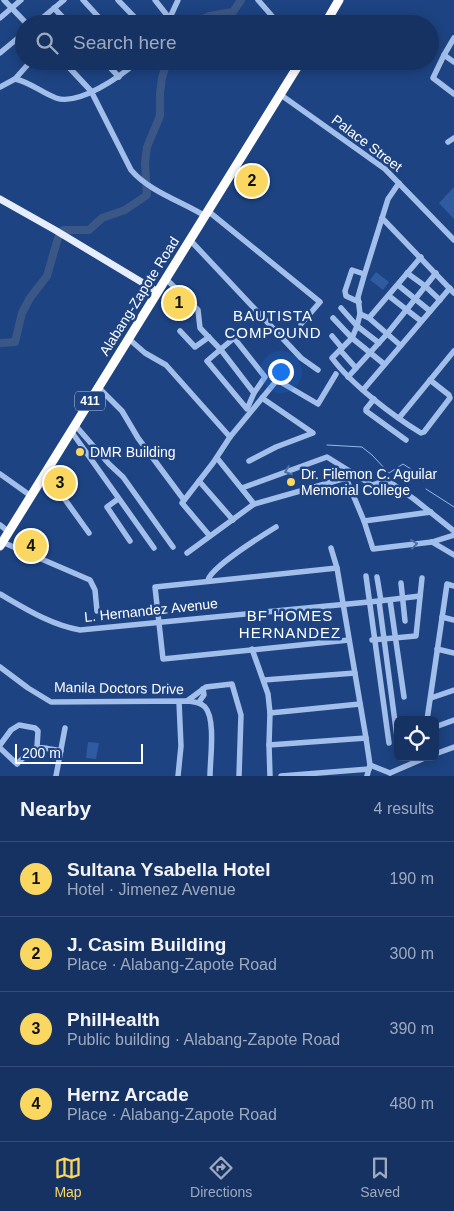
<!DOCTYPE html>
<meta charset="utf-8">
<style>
body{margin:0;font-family:Arial,sans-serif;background:#1f3a68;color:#f1f3f6}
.controls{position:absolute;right:15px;bottom:15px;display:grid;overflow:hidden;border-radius:8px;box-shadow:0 2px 12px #0003}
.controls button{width:45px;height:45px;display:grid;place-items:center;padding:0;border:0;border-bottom:1px solid #354d77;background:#163262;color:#f1f3f6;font:25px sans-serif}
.scale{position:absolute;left:15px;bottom:12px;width:128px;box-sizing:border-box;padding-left:5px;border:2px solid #fff;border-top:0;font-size:14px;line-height:18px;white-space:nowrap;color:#fff;-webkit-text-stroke:4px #1d4382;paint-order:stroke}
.you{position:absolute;left:280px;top:371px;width:18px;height:18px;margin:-12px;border:4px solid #fff;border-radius:50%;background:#1a73e8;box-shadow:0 0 0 8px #1a73e833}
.badge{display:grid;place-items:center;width:32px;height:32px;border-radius:50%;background:#f9d761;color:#111;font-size:16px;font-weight:700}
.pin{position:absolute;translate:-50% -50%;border:2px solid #fff;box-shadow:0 1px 5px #0006}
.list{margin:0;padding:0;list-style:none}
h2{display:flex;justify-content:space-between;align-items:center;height:65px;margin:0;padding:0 20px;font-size:21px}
h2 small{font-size:16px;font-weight:400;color:#9eaabe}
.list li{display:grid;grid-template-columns:32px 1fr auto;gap:15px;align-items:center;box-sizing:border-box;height:75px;padding:0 20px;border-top:1px solid #354d77}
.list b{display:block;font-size:19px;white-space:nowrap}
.list p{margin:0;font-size:16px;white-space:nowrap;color:#9eaabe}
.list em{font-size:16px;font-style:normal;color:#9eaabe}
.icon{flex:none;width:28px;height:28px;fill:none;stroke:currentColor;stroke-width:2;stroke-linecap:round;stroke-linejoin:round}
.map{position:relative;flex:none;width:454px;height:776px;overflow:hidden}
.search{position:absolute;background:#163262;box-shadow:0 2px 12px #0003;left:15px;right:15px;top:15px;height:55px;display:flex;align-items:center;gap:12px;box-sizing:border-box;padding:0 18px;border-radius:28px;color:#9eaabe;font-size:19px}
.sheet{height:365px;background:#163262}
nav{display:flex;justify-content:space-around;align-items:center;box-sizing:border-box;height:70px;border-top:1px solid #354d77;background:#163262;font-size:14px;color:#9eaabe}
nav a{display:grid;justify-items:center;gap:2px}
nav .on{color:#f9d761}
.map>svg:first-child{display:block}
</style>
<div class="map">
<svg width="454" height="776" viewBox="0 0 454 776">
<rect width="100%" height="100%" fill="#1d4382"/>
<g fill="#305ba1">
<path d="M454,187V219L439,203Z"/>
<path d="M376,272L389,282L383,290L370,280Z"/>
<path d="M88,742L99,743L96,759L86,758Z"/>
</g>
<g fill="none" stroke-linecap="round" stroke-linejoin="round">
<g stroke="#96b8eb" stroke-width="1">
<path d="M327,445L362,447L372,455L389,473L403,464L414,471L423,481"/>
<path d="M426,489L454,507"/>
</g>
<g stroke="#3b5786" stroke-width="8">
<path d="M194,24L209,16L233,12L241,0"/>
<path d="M0,343L15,342L22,313L30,298L47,276L58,238L63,230H89L102,218L125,210L147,195L145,163L147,147L160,116V93L162,78L167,61"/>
</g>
<g stroke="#a2beea" stroke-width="5.5">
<path d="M4,0L27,24"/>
<path d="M83,0L105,24"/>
<path d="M118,0L141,24"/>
<path d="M155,0L170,19"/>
<path d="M258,0L279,24"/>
<path d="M54,8L69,24"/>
<path d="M0,18L21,0"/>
<path d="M35,24L64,0"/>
<path d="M167,24L178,0"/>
<path d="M454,38L444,55L433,78L454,94"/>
<path d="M0,53L24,33"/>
<path d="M444,55L454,62"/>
<path d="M63,61L91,91L131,170C150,192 181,201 205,216"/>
<path d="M104,61L119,77"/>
<path d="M15,79L31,61"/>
<path d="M0,87L15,79C30,82 42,93 56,98C79,106 121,76 138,61"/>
<path d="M281,95L385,169L454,240"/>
<path d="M448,142L454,138"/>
<path d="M399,183L388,199L364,276L358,297L360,314L357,326L352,338L332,358C351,384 393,416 421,433L424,432L450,398L449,395L430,380"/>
<path d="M208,211L320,302L301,324"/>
<path d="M382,218L454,293"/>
<path d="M190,240L301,358L318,370"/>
<path d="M407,273L425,286L440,300"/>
<path d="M166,279L198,310L200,328L221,350L254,393"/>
<path d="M398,285L430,311"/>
<path d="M389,296L421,321"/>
<path d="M359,302L346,296L345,291L352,270L364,274"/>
<path d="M341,308L357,326L379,343"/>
<path d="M360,314L369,318L400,345"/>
<path d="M333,318L352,338L384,364"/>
<path d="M369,318L421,257"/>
<path d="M180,331L195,347L209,337"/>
<path d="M332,336L342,348"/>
<path d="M234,338L265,377L254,393L247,409L207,361Z"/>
<path d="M129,339L145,353L166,365L230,437"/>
<path d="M340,350L356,368"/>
<path d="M348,377L387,334L436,273"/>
<path d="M99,388L122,411L138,438L184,500"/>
<path d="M363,390L450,288"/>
<path d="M374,399L366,409V411L406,440"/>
<path d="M399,418L454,351"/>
<path d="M75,425L109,464L123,477L173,547"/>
<path d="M71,431L154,548"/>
<path d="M217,458L254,504"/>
<path d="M249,461L276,447L313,433L262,398"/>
<path d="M0,474L31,496"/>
<path d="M44,475L56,487L89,533"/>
<path d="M346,475V478L364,521L373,549L432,542L454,535"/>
<path d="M199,481L233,520"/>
<path d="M242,488L327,457L372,485L387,480L414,499L454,531"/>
<path d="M118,499L107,507L130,541"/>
<path d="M364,521L431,512"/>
<path d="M0,525L9,532"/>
<path d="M209,535L182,503L213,463L230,437L277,380L318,404L336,374"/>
<path d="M2,542L90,580L95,590L97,611"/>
<path d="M432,542L454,555"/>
<path d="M331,548L337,568L366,738L370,765L367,776"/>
<path d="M187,553L254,504L346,478"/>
<path d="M337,568L155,587L163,659L349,640"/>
<path d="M366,576L389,743"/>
<path d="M377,577L381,601"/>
<path d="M208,580C212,567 263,535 276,527"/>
<path d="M401,583L405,621"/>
<path d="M0,594C26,609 51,625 80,630L379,601L420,596"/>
<path d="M390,600L404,697"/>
<path d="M379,601L397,737"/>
<path d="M442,617L454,620"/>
<path d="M372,640L416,636L422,578"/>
<path d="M252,649L268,694L270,713L269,745L270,776"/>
<path d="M437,649L454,653"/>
<path d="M0,667L28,688L51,702L187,701C194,702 200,702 205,707C216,719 210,759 210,776"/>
<path d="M264,680L355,673"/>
<path d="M431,698L454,690"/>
<path d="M187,701L206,687L232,684L241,715L239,776"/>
<path d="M199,702L204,695L203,689"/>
<path d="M270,713L360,704"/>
<path d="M427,720L447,584L454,586"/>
<path d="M435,727L454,720"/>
<path d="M0,745L11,730L19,725L35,728L38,731L37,747"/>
<path d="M269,745L366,738"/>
<path d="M0,748L17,764C37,744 33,746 61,751"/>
<path d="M435,754L454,747"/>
<path d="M370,765L390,773"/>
<path d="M390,773L427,757"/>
<path d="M56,776L65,728"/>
<path d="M178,776L181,746L179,702"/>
<path d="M281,776L369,769"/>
</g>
<path stroke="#e6eefe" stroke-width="7" d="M0,199L55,230L158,292"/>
<g stroke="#fff" stroke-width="9">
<path d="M325,24L339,0"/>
<path d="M0,546L301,61"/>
</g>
</g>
<defs><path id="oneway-chevron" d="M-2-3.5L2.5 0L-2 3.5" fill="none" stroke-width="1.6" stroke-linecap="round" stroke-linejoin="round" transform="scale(1.25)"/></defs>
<g stroke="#4c6ea6">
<use href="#oneway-chevron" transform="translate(288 471) rotate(160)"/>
<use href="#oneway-chevron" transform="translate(414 544) rotate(-7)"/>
</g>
<g fill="#f9d761" stroke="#1d4382" stroke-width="2">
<circle cx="80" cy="452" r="5"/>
<circle cx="291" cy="482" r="5"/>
</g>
<g text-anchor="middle" stroke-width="5" stroke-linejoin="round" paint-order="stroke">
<rect fill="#1d4382" stroke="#bbc7da" stroke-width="1" x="75" y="391.5" width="30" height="19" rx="4"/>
<g font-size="12" font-weight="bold" fill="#fff">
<text x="90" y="405">411</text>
</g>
<g font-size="14" fill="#fff" stroke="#1d4382">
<text transform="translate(367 143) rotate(37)" y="5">Palace Street</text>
<text transform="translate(139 296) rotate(-58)" y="5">Alabang-Zapote Road</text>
<text transform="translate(151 610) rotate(-6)" y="5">L. Hernandez Avenue</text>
<text transform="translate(119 688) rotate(1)" y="5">Manila Doctors Drive</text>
</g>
<g font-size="14" fill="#fff" stroke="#1d4382" text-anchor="start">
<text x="90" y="457">DMR Building</text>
<text x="301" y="479">Dr. Filemon C. Aguilar<tspan x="301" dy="16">Memorial College</tspan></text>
</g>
<g font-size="15" letter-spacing="1" fill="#fff" stroke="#1d4382">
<text x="273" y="321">BAUTISTA<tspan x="273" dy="17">COMPOUND</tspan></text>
<text x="290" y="621">BF HOMES<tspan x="290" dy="17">HERNANDEZ</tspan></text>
</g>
</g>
</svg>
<div class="controls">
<button><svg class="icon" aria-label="locate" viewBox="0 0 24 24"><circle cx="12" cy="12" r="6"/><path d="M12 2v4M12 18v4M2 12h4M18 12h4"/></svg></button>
</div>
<div class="scale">200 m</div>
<div class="you"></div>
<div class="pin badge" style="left:179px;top:303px">1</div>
<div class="pin badge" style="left:252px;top:181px">2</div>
<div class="pin badge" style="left:60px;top:483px">3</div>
<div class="pin badge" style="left:31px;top:546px">4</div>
<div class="search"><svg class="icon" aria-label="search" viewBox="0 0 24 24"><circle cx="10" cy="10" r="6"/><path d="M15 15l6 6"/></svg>Search here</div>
</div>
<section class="sheet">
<h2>Nearby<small>4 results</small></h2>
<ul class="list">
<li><span class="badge">1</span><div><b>Sultana Ysabella Hotel</b><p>Hotel · Jimenez Avenue</p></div><em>190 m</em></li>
<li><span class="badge">2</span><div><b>J. Casim Building</b><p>Place · Alabang-Zapote Road</p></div><em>300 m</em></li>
<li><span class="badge">3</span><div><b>PhilHealth</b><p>Public building · Alabang-Zapote Road</p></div><em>390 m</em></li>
<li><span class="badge">4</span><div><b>Hernz Arcade</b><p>Place · Alabang-Zapote Road</p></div><em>480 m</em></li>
</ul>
</section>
<nav>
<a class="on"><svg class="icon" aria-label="map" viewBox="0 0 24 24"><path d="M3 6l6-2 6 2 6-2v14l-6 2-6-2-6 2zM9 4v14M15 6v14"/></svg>Map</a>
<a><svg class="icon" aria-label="directions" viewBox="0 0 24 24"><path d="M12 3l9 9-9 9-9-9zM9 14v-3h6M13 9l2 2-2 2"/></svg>Directions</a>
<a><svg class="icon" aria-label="saved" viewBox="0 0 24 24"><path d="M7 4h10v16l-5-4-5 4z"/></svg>Saved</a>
</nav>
